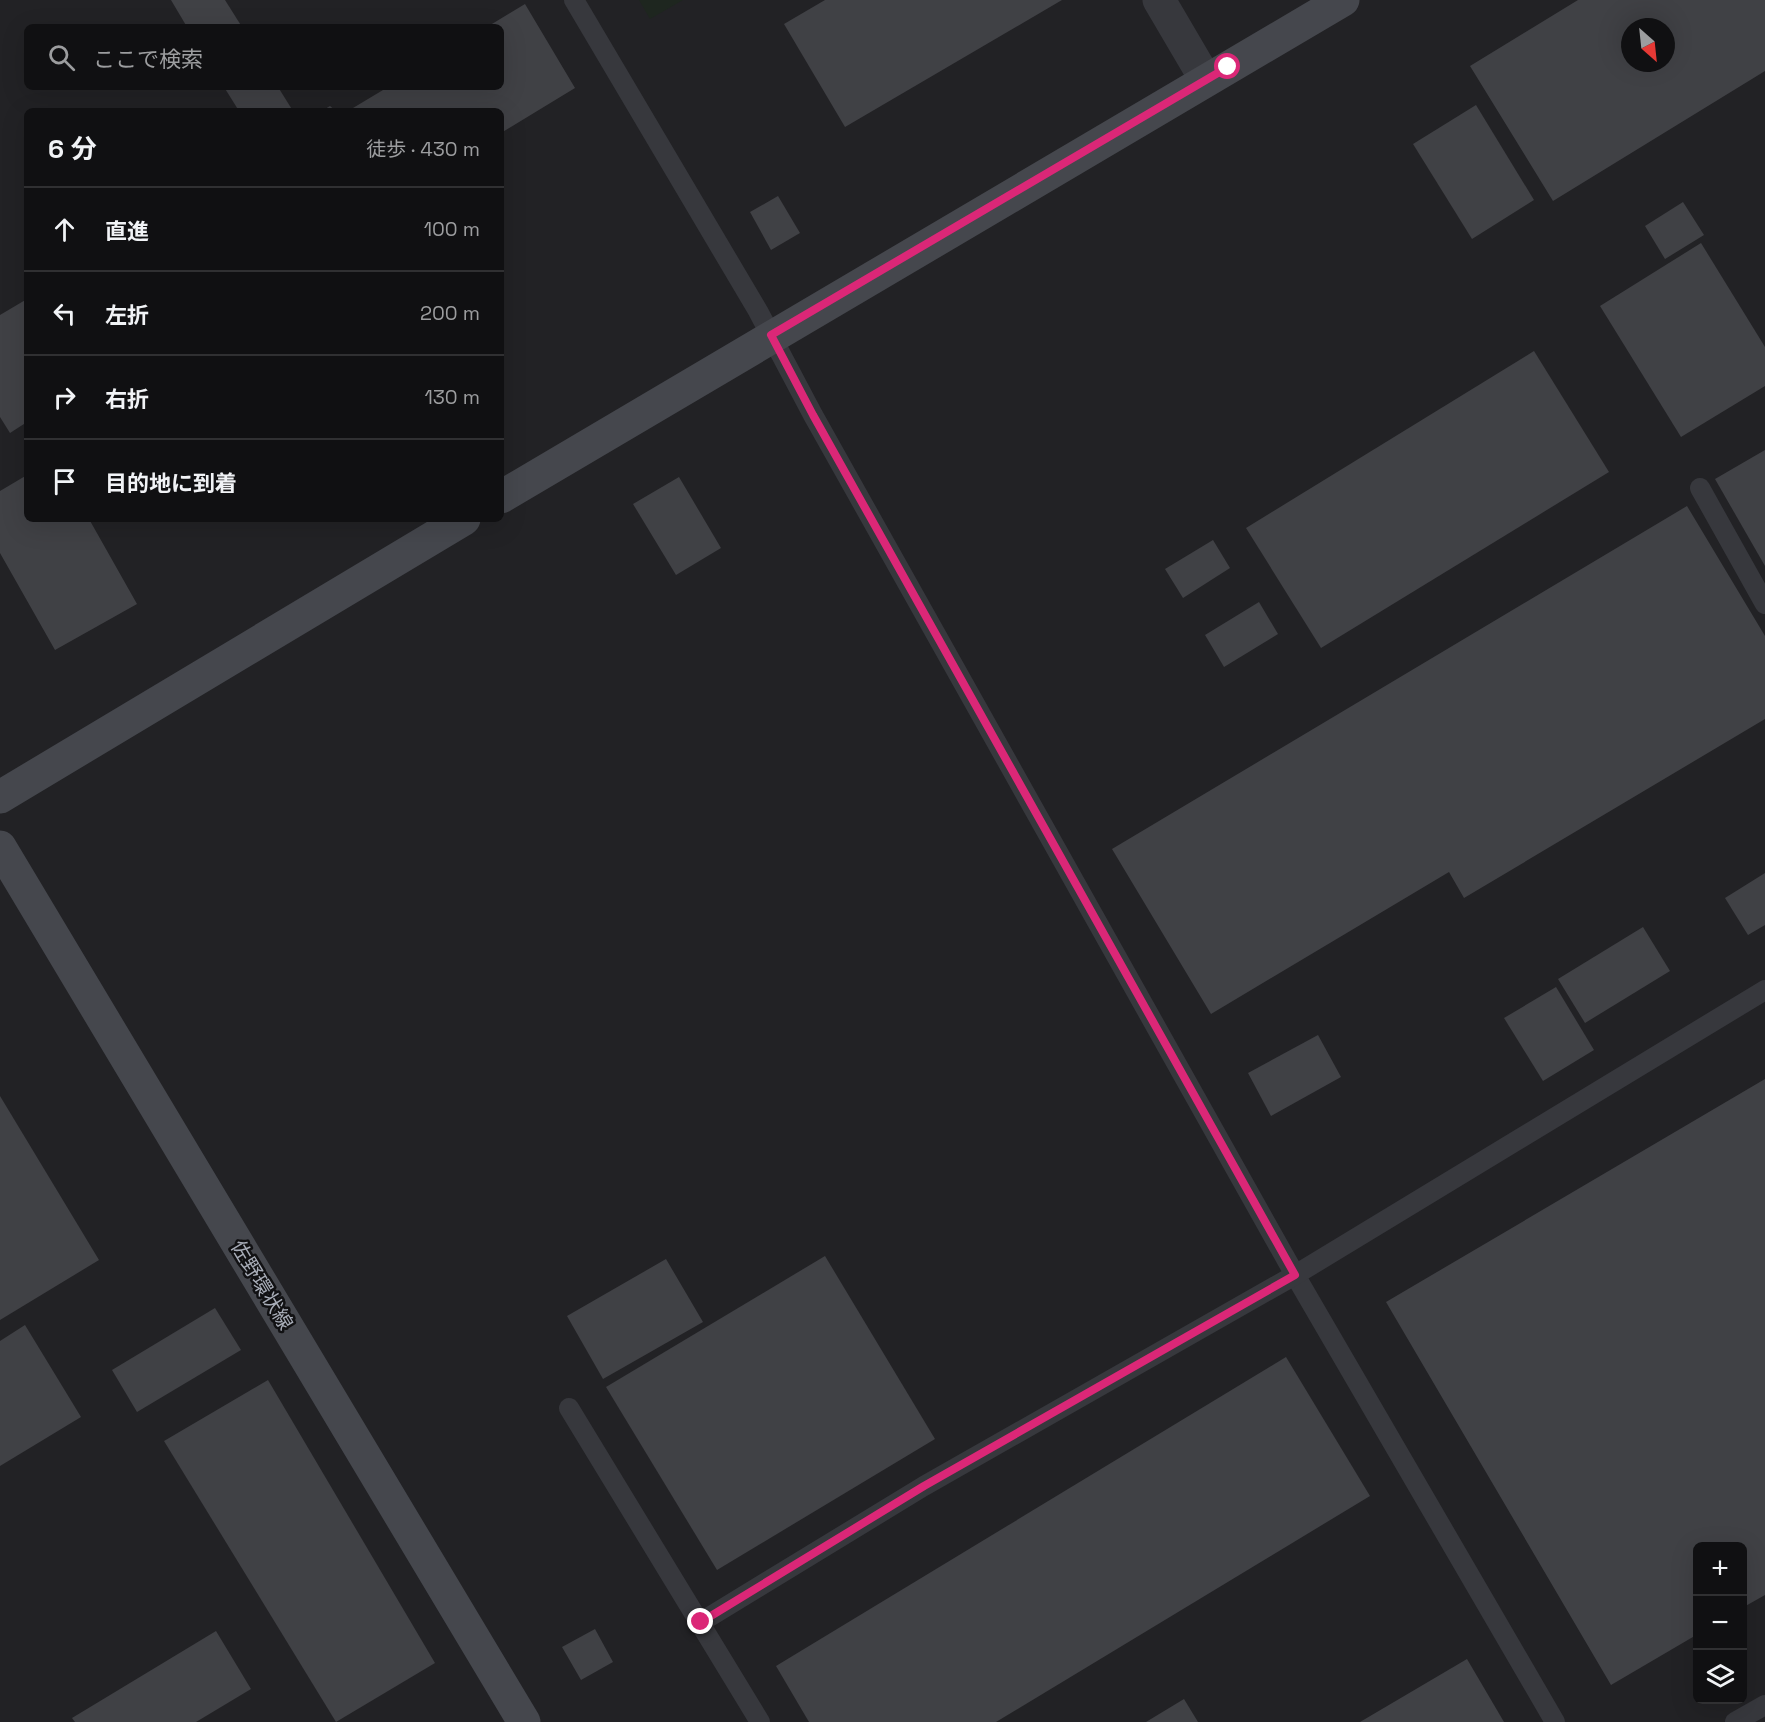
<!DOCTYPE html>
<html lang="ja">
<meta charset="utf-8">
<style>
body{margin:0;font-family:"Space Grotesk","Noto Sans JP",sans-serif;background:#1e1e20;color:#f1f3f6}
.controls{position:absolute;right:18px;bottom:18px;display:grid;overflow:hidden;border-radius:9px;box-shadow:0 6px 24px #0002}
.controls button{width:54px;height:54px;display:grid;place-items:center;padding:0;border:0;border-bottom:2px solid #303032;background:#101012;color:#f1f3f6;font:30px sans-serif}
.compass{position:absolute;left:1621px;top:18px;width:54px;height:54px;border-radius:50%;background:#101012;box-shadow:0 6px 24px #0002;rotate:153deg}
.stop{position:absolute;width:18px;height:18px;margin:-14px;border:4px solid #db2777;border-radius:50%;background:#fff}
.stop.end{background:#db2777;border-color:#fff;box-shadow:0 2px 6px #0008}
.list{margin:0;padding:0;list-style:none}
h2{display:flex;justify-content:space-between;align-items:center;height:78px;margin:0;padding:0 24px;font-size:26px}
h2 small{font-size:20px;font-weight:400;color:#9c9d9f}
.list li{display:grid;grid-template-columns:39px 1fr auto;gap:18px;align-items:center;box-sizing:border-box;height:84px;padding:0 24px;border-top:2px solid #303032}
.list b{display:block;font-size:22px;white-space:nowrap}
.list em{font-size:20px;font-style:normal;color:#9c9d9f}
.icon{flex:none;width:33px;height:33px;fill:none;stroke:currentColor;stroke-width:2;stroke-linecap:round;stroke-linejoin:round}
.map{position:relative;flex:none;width:1765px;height:1722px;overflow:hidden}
.search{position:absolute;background:#101012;box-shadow:0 6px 24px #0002;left:24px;top:24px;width:480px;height:66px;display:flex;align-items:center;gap:15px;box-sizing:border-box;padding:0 21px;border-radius:9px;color:#9c9d9f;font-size:22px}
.panel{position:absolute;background:#101012;box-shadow:0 6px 24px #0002;left:24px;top:108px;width:480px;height:414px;border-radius:9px}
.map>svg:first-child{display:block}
</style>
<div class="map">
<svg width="1765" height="1722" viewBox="0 0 1765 1722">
<rect width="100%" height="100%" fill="#161618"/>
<path fill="#222225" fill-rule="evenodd" d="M0,0H1765V1722H0ZM27,27H501V87H27ZM1630,27H1666V63H1630ZM27,111H501V519H27ZM1698,1546H1742V1700H1698Z"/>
<path fill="#1e261f" d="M639,0H683L650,19Z"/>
<g fill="#404145" fill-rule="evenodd">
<path d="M171,0H225L242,27H187Z"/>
<path d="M825,0H1062L845,127L784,24Z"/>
<path d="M1578,0H1765V71L1553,201L1470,66ZM1630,27H1666V63H1630Z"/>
<path d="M525,4L575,88L501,133V111H348L388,87H501V27H487Z"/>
<path d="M224,87H278L293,111H239Z"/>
<path d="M1476,105L1534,200L1472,239L1413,144Z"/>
<path d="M330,106L336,111H322Z"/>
<path d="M778,196L800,233L771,250L750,212Z"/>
<path d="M1683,202L1704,235L1665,259L1645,226Z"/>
<path d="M1701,243L1765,347V386L1681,437L1600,306Z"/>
<path d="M27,299V422L10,433L0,417V315Z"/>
<path d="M1534,351L1609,472L1321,648L1246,528Z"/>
<path d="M1765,450V566L1715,479Z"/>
<path d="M27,475V519H89L137,604L55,650L0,553V491Z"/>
<path d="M679,477L721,548L676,575L633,504Z"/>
<path d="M1687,506L1765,636V719L1464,898L1449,872L1211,1014L1112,849Z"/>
<path d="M1213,540L1230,568L1183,598L1165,569Z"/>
<path d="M1259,602L1278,634L1224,667L1205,635Z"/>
<path d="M1765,873V925L1748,935L1725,898Z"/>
<path d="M1643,927L1670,971L1585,1023L1558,979Z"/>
<path d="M1556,987L1594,1050L1543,1081L1504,1018Z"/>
<path d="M1318,1035L1341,1077L1271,1116L1248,1073Z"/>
<path d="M1765,1079V1595L1742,1608V1546H1698V1634L1611,1685L1386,1302Z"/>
<path d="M0,1096L99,1260L0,1320Z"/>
<path d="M825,1256L935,1439L717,1570L606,1387Z"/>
<path d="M666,1259L703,1322L603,1379L567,1316Z"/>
<path d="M215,1308L241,1350L137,1412L112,1370Z"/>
<path d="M25,1325L81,1417L0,1466V1341Z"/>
<path d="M1286,1357L1370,1496L996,1722H809L776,1666Z"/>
<path d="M268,1380L435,1663L336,1722L164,1441Z"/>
<path d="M595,1629L613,1662L581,1680L562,1647Z"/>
<path d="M216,1631L251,1689L196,1722H75L72,1718Z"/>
<path d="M1467,1659L1504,1722H1360Z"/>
<path d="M1184,1699L1198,1722H1146Z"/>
</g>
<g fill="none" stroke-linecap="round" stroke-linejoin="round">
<g stroke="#37383d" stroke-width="20">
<path d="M574,0L758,311L813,415L1295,1275L1555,1722"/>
<path d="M1700,488L1765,604"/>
<path d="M569,1408L760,1722"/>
<path d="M701,1622L924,1486L1295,1275L1765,990"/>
<path d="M1735,1722L1765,1705"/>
</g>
<path stroke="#37383d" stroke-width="33" d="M1159,0L1206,80"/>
<g stroke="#45474d" stroke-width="33">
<path d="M501,497L1343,0"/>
<path d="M0,797L464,519"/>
<path d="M0,847L524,1722"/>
</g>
</g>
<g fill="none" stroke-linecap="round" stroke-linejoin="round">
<path stroke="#db2777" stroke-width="8" d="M701,1622L924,1486L1295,1275L813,415L771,335L1228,67"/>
</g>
<g text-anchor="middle" stroke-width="5" stroke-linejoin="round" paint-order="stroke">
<g font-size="20" fill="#a8adb8" stroke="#111113">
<text transform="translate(262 1285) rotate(59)" y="7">佐野環状線</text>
</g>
</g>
</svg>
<div class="controls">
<button>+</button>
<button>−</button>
<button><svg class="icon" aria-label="layers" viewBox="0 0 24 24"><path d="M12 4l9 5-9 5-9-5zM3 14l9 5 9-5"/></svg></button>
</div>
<svg class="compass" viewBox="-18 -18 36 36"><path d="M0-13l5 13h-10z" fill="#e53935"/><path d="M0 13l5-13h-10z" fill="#9c9d9f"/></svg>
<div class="stop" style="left:1228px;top:67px"></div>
<div class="stop end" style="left:701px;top:1622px"></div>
<div class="search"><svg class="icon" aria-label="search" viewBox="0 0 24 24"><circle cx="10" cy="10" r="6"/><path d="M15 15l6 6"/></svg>ここで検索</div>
<section class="panel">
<h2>6 分<small>徒歩 · 430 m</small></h2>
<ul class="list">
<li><svg class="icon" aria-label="ahead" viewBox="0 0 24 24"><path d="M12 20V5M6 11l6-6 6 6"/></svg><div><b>直進</b></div><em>100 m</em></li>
<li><svg class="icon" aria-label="left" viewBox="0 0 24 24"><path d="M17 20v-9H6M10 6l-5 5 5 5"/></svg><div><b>左折</b></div><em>200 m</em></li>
<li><svg class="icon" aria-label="right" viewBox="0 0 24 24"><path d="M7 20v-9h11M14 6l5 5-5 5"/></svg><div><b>右折</b></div><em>130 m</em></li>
<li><svg class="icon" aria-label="arrive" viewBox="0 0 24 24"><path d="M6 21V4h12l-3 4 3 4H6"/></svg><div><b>目的地に到着</b></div></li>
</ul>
</section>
</div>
